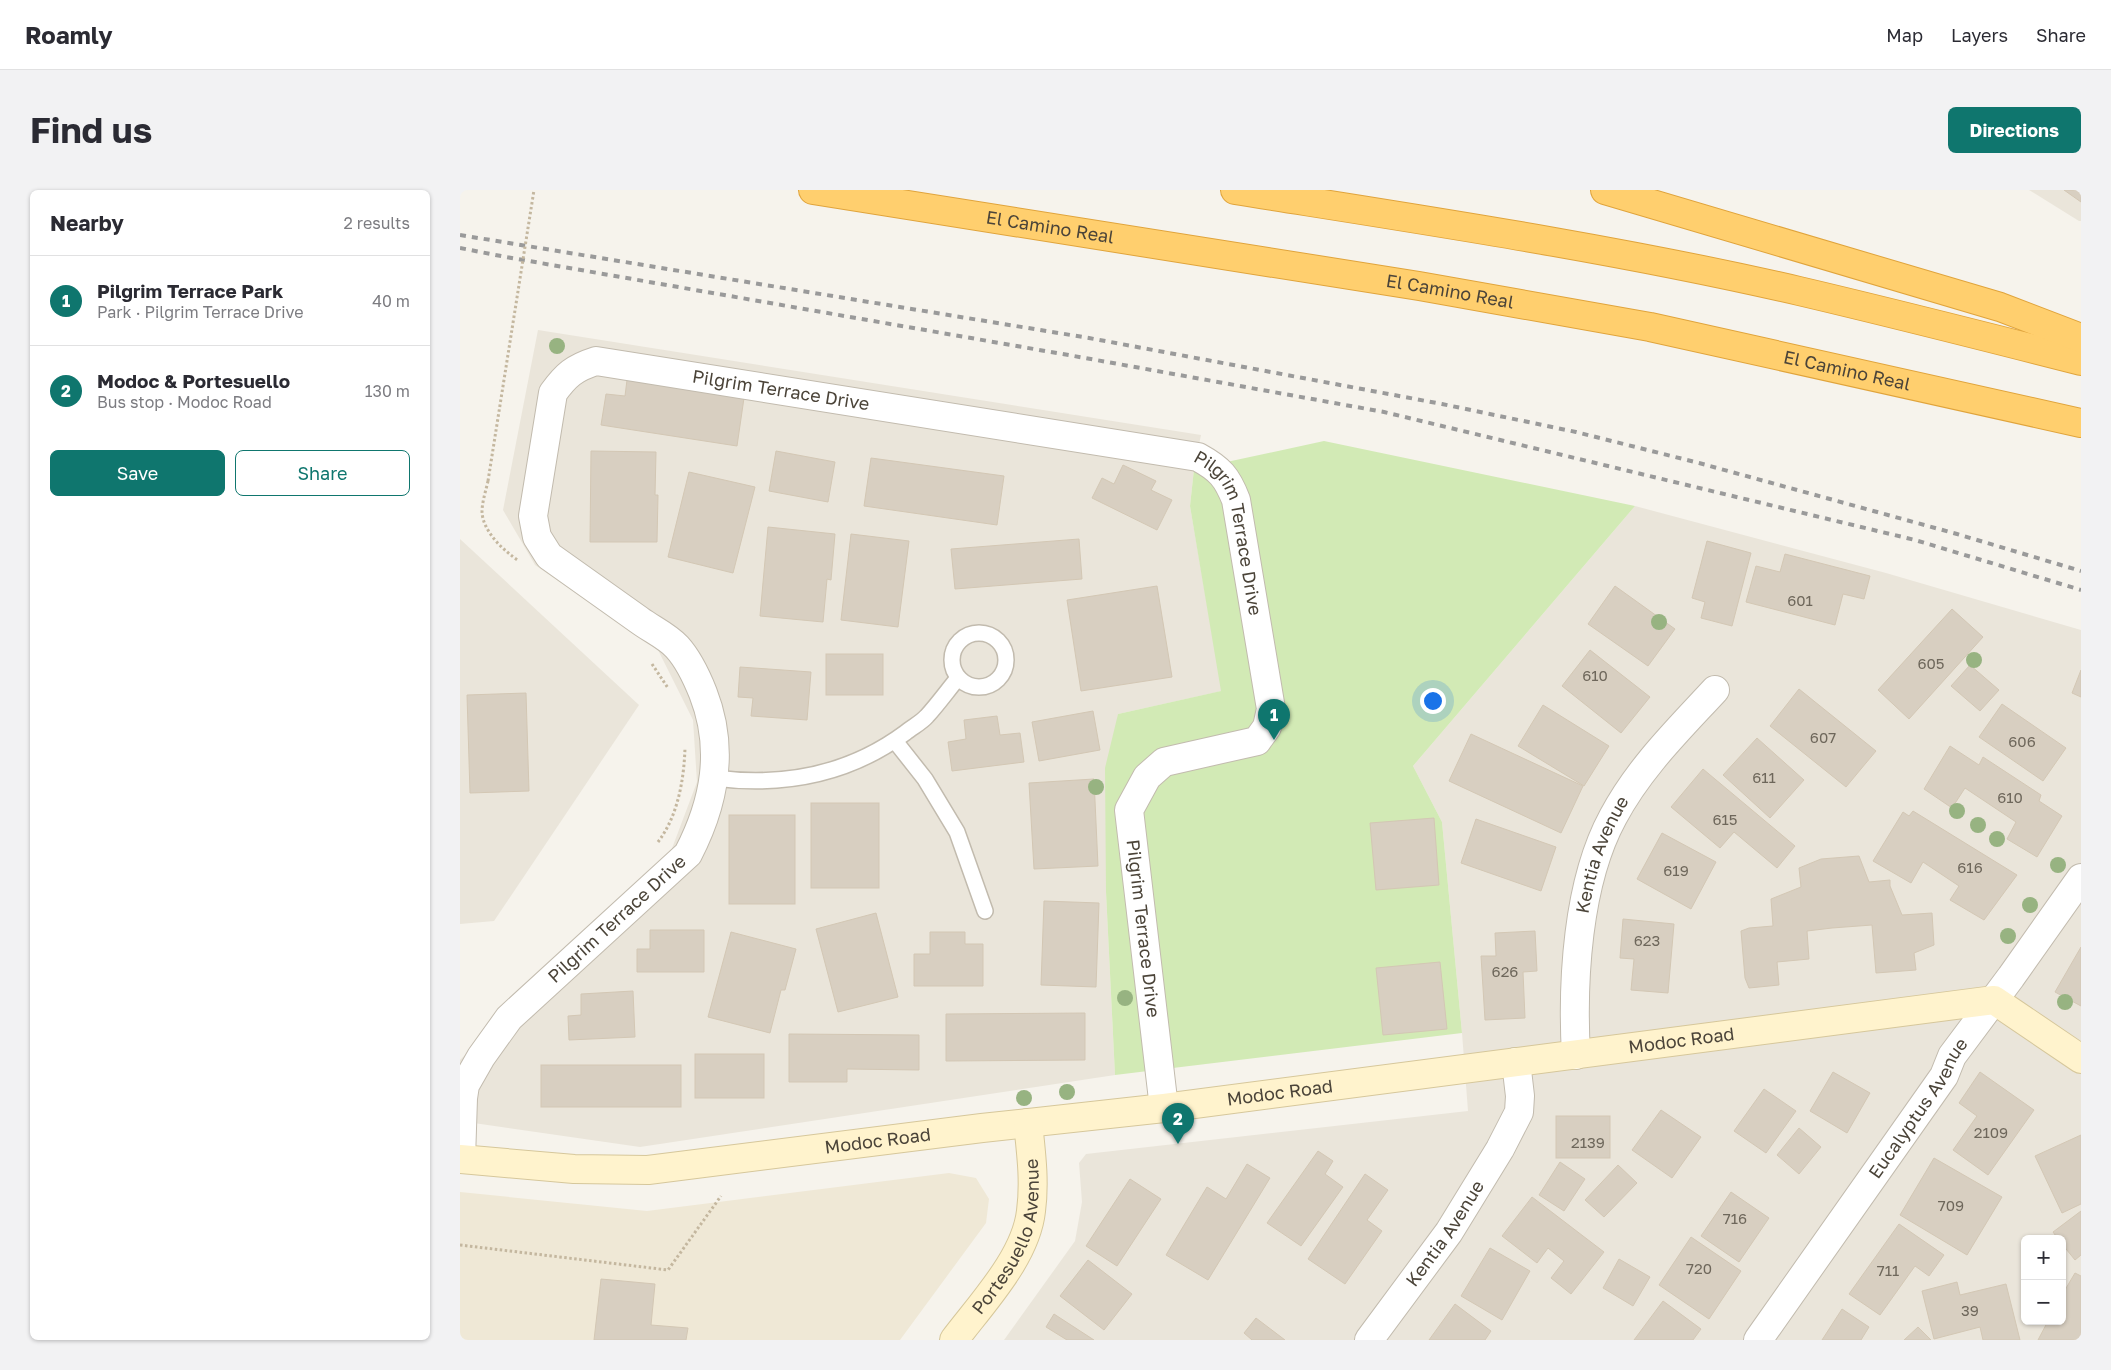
<!DOCTYPE html>
<meta charset="utf-8">
<style>
body{margin:0;font-family:"Golos Text",sans-serif;background:#f2f2f3;color:#2b2b33}
.controls{position:absolute;right:15px;bottom:15px;display:grid;overflow:hidden;border-radius:8px;box-shadow:0 1px 4px #0004}
.controls button{width:45px;height:45px;display:grid;place-items:center;padding:0;border:0;border-bottom:1px solid #e1e1e2;background:#fff;color:#2b2b33;font:25px sans-serif}
.you{position:absolute;left:972px;top:510px;width:18px;height:18px;margin:-12px;border:4px solid #fff;border-radius:50%;background:#1a73e8;box-shadow:0 0 0 8px #1a73e833}
.badge{display:grid;place-items:center;width:32px;height:32px;border-radius:50%;background:#0f766e;color:#fff;font-size:16px;font-weight:700}
.pin{position:absolute;translate:-50% -41px;filter:drop-shadow(0 1px 2px #0008)}
.pin::after{content:'';position:absolute;top:26px;width:18px;height:15px;background:inherit;clip-path:polygon(0 0,100% 0,50% 100%)}
.list{margin:0;padding:0;list-style:none}
h2{display:flex;justify-content:space-between;align-items:center;height:65px;margin:0;padding:0 20px;font-size:21px}
h2 small{font-size:16px;font-weight:400;color:#7c7c81}
.list li{display:grid;grid-template-columns:32px 1fr auto;gap:15px;align-items:center;box-sizing:border-box;height:90px;padding:0 20px;border-top:1px solid #e1e1e2}
.list b{display:block;font-size:19px;white-space:nowrap}
.list p{margin:0;font-size:16px;white-space:nowrap;color:#7c7c81}
.list em{font-size:16px;font-style:normal;color:#7c7c81}
.actions{display:flex;gap:10px;padding:15px 20px}
.actions a{flex:1;padding:11px 0;border:1px solid #0f766e;border-radius:8px;text-align:center;font-size:18px;color:#0f766e}
.actions .main{background:#0f766e;color:#fff}
.map{position:relative;flex:none;width:1621px;height:1150px;overflow:hidden;border-radius:8px}
header{display:flex;align-items:center;gap:30px;box-sizing:border-box;height:70px;padding:0 25px;background:#fff;border-bottom:1px solid #e1e1e2}
header strong{font-size:24px}
nav{display:flex;gap:28px;margin-inline-start:auto;font-size:18px}
.intro{display:flex;align-items:center;justify-content:space-between;box-sizing:border-box;height:120px;padding:0 30px}
h1{margin:0;font-size:35px}
.button{padding:12px 22px;border-radius:8px;background:#0f766e;color:#fff;font-size:18px;font-weight:700}
main{display:flex;gap:30px;padding:0 30px}
aside{flex:1;background:#fff;border-radius:8px;box-shadow:0 1px 4px #0004}
.map>svg:first-child{display:block}
</style>
<header>
<strong>Roamly</strong>
<nav><a>Map</a><a>Layers</a><a>Share</a></nav>
</header>
<div class="intro"><h1>Find us</h1><a class="button">Directions</a></div>
<main>
<aside>
<h2>Nearby<small>2 results</small></h2>
<ul class="list">
<li><span class="badge">1</span><div><b>Pilgrim Terrace Park</b><p>Park · Pilgrim Terrace Drive</p></div><em>40 m</em></li>
<li><span class="badge">2</span><div><b>Modoc &amp; Portesuello</b><p>Bus stop · Modoc Road</p></div><em>130 m</em></li>
</ul>
<div class="actions"><a class="main">Save</a><a>Share</a></div>
</aside>
<div class="map">
<svg width="1621" height="1150" viewBox="0 0 1621 1150">
<rect width="100%" height="100%" fill="#f6f3ec"/>
<g fill="#eae5da" fill-rule="evenodd">
<path d="M1569,0H1621V31H1619Z"/>
<path d="M78,140L741,245L734,279L730,316L762,501L658,524L646,702L655,885L180,957L0,931V870L211,661L237,592L233,530L198,460L75,375L43,320Z"/>
<path d="M1175,316L1426,383L1621,440V1150H544L615,1051L622,1012L619,973L626,964L1008,921L1002,843L982,632L953,576ZM1565,1049H1602V1131H1565Z"/>
<path d="M0,349L179,515L34,731L0,734Z"/>
</g>
<path fill="#efe8d6" d="M489,983L516,988L529,1009L526,1033L440,1150H0V1002L187,1021Z"/>
<path fill="#d2eab5" d="M864,251L1175,316L953,576L982,632L1002,843L655,885L646,702L645,578L658,524L761,501L730,316L734,279Z"/>
<g fill="#d8cfc1" stroke="#d3c7b4">
<path d="M1604,0H1621V12Z"/>
<path d="M167,190L284,208L277,256L141,235L146,204L165,206Z"/>
<path d="M131,261L196,262L195,305H198L197,352H130Z"/>
<path d="M316,261L375,272L368,312L309,301Z"/>
<path d="M411,268L544,286L537,335L404,316Z"/>
<path d="M663,275L696,291L691,300L712,310L697,340L632,308L642,288L654,294Z"/>
<path d="M229,282L295,297L273,383L208,367Z"/>
<path d="M308,337L375,344L371,390L367,389L363,432L300,426Z"/>
<path d="M391,344L449,351L438,437L381,430Z"/>
<path d="M619,349L622,389L495,399L491,359Z"/>
<path d="M1247,351L1291,363L1272,436L1241,428L1245,412L1232,408Z"/>
<path d="M1325,364L1410,386L1404,409L1383,404L1375,435L1286,412L1296,376L1320,382Z"/>
<path d="M697,396L712,487L621,501L607,410Z"/>
<path d="M1155,396L1215,439L1188,476L1128,434Z"/>
<path d="M1492,419L1523,447L1449,529L1418,500Z"/>
<path d="M1130,460L1190,507L1161,543L1102,496Z"/>
<rect x="366" y="464" width="57" height="41"/>
<path d="M1510,475L1539,500L1520,521L1491,496Z"/>
<path d="M280,477L351,482L347,530L291,526L293,508L278,507Z"/>
<path d="M1621,480V507L1612,503Z"/>
<path d="M1339,499L1416,561L1386,597L1310,536Z"/>
<path d="M66,503L69,601L10,603L7,505Z"/>
<path d="M1542,514L1606,558L1583,591L1519,547Z"/>
<path d="M1083,515L1149,556L1124,596L1058,556Z"/>
<path d="M633,521L640,560L579,571L572,532Z"/>
<path d="M537,526L540,545L560,543L564,572L492,581L488,552L506,549L504,530Z"/>
<path d="M1011,544L1123,596L1101,643L989,591Z"/>
<path d="M1297,548L1344,590L1310,628L1263,585Z"/>
<path d="M1490,556L1519,575L1523,567L1581,605L1579,611L1602,626L1577,667L1547,649L1556,632L1505,598L1492,618L1464,599Z"/>
<path d="M1243,579L1335,656L1317,678L1274,642L1260,658L1211,617Z"/>
<path d="M634,589L638,676L574,679L569,593Z"/>
<rect x="351" y="613" width="68" height="85"/>
<path d="M1453,621L1557,685L1524,730L1490,710L1499,696L1463,672L1451,693L1413,671L1443,622L1449,626Z"/>
<rect x="269" y="625" width="66" height="89"/>
<path d="M974,628L979,695L916,700L910,633Z"/>
<path d="M1016,629L1096,657L1081,701L1001,673Z"/>
<path d="M1202,643L1256,672L1231,719L1177,689Z"/>
<path d="M1399,666L1409,692L1430,690V696L1442,725L1472,723L1474,755L1454,763L1456,780L1416,783L1412,735L1372,738L1347,741L1349,769L1317,772L1319,795L1289,798L1285,788L1281,741L1289,738L1313,736L1311,709L1341,697L1339,678L1361,669Z"/>
<path d="M584,711L639,713L636,797L581,795Z"/>
<path d="M416,723L438,807L378,822L356,739Z"/>
<path d="M1163,729L1214,734L1208,803L1171,800L1174,769L1160,768Z"/>
<path d="M190,740H244V782H177V759H190Z"/>
<path d="M1075,741L1077,781L1063,782L1065,828L1025,830L1021,766H1036L1035,743Z"/>
<path d="M271,742L336,759L325,800H321L310,843L248,827Z"/>
<path d="M470,742H505V754H523V796H454V764H470Z"/>
<path d="M1621,757V816L1595,802Z"/>
<path d="M980,772L987,839L923,845L916,778Z"/>
<path d="M173,801L175,847L109,850L108,826L121,825V804Z"/>
<path d="M625,823V870L486,871V824Z"/>
<path d="M329,844L459,845V880L387,879V892H329Z"/>
<rect x="235" y="864" width="69" height="44"/>
<rect x="81" y="875" width="140" height="42"/>
<path d="M1373,882L1410,903L1387,943L1350,921Z"/>
<path d="M1520,882L1574,920L1528,985L1493,960L1517,926L1499,913Z"/>
<path d="M1304,899L1336,921L1306,963L1274,941Z"/>
<path d="M1201,920L1241,947L1212,988L1172,960Z"/>
<rect x="1096" y="926" width="54" height="42"/>
<path d="M1339,938L1361,957L1339,984L1317,965Z"/>
<path d="M1621,945V1014L1602,1023L1575,966Z"/>
<path d="M858,961L873,971L865,984L883,997L841,1056L807,1033Z"/>
<path d="M1474,968L1542,1007L1507,1065L1440,1025Z"/>
<path d="M1100,972L1125,989L1104,1021L1079,1005Z"/>
<path d="M787,974L810,988L748,1090L706,1065L747,997L766,1009Z"/>
<path d="M1158,975L1177,993L1144,1027L1125,1010Z"/>
<path d="M905,984L928,1000L907,1030L922,1041L885,1094L848,1069Z"/>
<path d="M670,989L701,1009L657,1076L626,1056Z"/>
<path d="M1271,1002L1309,1028L1279,1072L1241,1046Z"/>
<path d="M1072,1007L1144,1062L1111,1104L1091,1088L1104,1071L1088,1058L1077,1073L1042,1046Z"/>
<path d="M1621,1021V1065L1615,1070L1602,1054V1049H1598L1593,1042Z"/>
<path d="M1439,1034L1484,1065L1469,1086L1455,1076L1420,1125L1389,1104Z"/>
<path d="M1231,1047L1281,1081L1249,1129L1199,1095Z"/>
<path d="M1030,1058L1070,1081L1042,1130L1001,1106Z"/>
<path d="M1159,1069L1190,1087L1173,1116L1143,1098Z"/>
<path d="M628,1070L672,1104L644,1140L600,1106Z"/>
<path d="M1615,1083L1621,1086V1150H1578L1588,1131H1602V1105Z"/>
<path d="M141,1089L195,1094L191,1135L228,1138L226,1150H134Z"/>
<path d="M1497,1092L1500,1105L1546,1094L1560,1150H1523L1520,1137L1474,1149L1462,1101Z"/>
<path d="M1203,1111L1241,1139L1233,1150H1174Z"/>
<path d="M995,1114L1031,1141L1025,1150H969Z"/>
<path d="M1382,1119L1409,1137L1401,1150H1362Z"/>
<path d="M594,1124L634,1150H607L586,1137Z"/>
<path d="M796,1128L825,1150H792L784,1143Z"/>
<path d="M1458,1137L1471,1150H1444Z"/>
</g>
<g fill="none" stroke-linecap="round" stroke-linejoin="round">
<defs>
<g id="lane">
<circle cx="519" cy="470" r="27"/>
<path d="M435,551L465,589L497,642L525,721"/>
<path d="M254,588C324,597 388,585 445,543C452,537 461,533 467,526C478,514 488,500 498,488"/>
</g>
<g id="street">
<path id="s1" d="M1116,865C1112,792 1117,693 1153,627C1179,578 1218,540 1255,500"/>
<path id="s2" d="M1,969L3,908L5,895L21,867L49,828L228,664C255,612 265,559 243,503C237,488 228,469 217,457C207,446 191,439 179,430C149,409 119,387 89,366L77,347L73,326L93,203C106,185 114,178 136,171L738,267C760,279 767,287 776,310L811,519L807,537L797,551L704,572L687,587L669,620L704,918"/>
<path id="s3" d="M909,1150L989,1042L1040,959L1059,922L1060,906L1056,872"/>
<path id="s4" d="M1298,1150L1484,886L1492,866L1551,787L1621,688"/>
</g>
<g id="secondary">
<path id="s5" d="M0,969L114,979L188,980L522,938L704,918L1534,810L1621,869"/>
<path id="s6" d="M494,1150C522,1113 566,1067 571,1021C575,991 571,962 568,933"/>
</g>
<g id="highway">
<path id="s7" d="M353,0L959,96L1190,137L1621,233"/>
<path d="M775,0C963,30 1153,58 1339,101C1433,123 1527,147 1621,171"/>
<path d="M1145,0L1540,117L1621,148"/>
</g>
</defs>
<use href="#lane" stroke="#c2bbae" stroke-width="18"/>
<use href="#street" stroke="#c2bbae" stroke-width="30"/>
<use href="#secondary" stroke="#d6c79b" stroke-width="30"/>
<use href="#highway" stroke="#e0a43c" stroke-width="30"/>
<g stroke="#c4b79f" stroke-width="3" stroke-dasharray="2.5 2.5" stroke-linecap="butt">
<path d="M28,291C26,300 22,312 22,322C23,342 44,361 59,371"/>
<path d="M192,474L208,498"/>
<path d="M198,652C218,626 224,589 225,558"/>
<path d="M0,1055L208,1080L261,1006"/>
</g>
<use href="#lane" stroke="#fff" stroke-width="15"/>
<use href="#street" stroke="#fff" stroke-width="28"/>
<use href="#secondary" stroke="#fff3cd" stroke-width="28"/>
<use href="#highway" stroke="#ffcf6e" stroke-width="28"/>
<g stroke="#9a9a9a" stroke-width="4" stroke-dasharray="6 6" stroke-linecap="butt">
<path d="M0,45L629,148L982,214L1116,242L1239,273L1497,344L1621,381"/>
<path d="M0,58L46,67L614,166L924,222L1455,350L1621,400"/>
</g>
<path stroke="#c4b79f" stroke-width="3" stroke-dasharray="2.5 2.5" stroke-linecap="butt" d="M28,291L74,0"/>
</g>
<g fill="#97b381">
<circle cx="97" cy="156" r="8"/>
<circle cx="1199" cy="432" r="8"/>
<circle cx="1514" cy="470" r="8"/>
<circle cx="636" cy="597" r="8"/>
<circle cx="1497" cy="621" r="8"/>
<circle cx="1518" cy="635" r="8"/>
<circle cx="1537" cy="649" r="8"/>
<circle cx="1598" cy="675" r="8"/>
<circle cx="1570" cy="715" r="8"/>
<circle cx="1548" cy="746" r="8"/>
<circle cx="665" cy="808" r="8"/>
<circle cx="1605" cy="812" r="8"/>
<circle cx="607" cy="902" r="8"/>
<circle cx="564" cy="908" r="8"/>
</g>
<g text-anchor="middle" stroke-width="5" stroke-linejoin="round" paint-order="stroke">
<g font-size="15" fill="#6e675b">
<text x="1340" y="416">601</text>
<text x="1471" y="479">605</text>
<text x="1135" y="491">610</text>
<text x="1363" y="553">607</text>
<text x="1562" y="557">606</text>
<text x="1304" y="593">611</text>
<text x="1550" y="613">610</text>
<text x="1265" y="635">615</text>
<text x="1510" y="683">616</text>
<text x="1216" y="686">619</text>
<text x="1187" y="756">623</text>
<text x="1045" y="787">626</text>
<text x="1531" y="948">2109</text>
<text x="1128" y="958">2139</text>
<text x="1491" y="1021">709</text>
<text x="1275" y="1034">716</text>
<text x="1239" y="1084">720</text>
<text x="1428" y="1086">711</text>
<text x="1510" y="1126">39</text>
</g>
<g font-size="18" fill="#4b4439" stroke="#fff">
<text dy="6" stroke="none"><textPath href="#s7" startOffset="240">El Camino Real</textPath></text>
<text dy="6" stroke="none"><textPath href="#s7" startOffset="645">El Camino Real</textPath></text>
<text dy="6" stroke="none"><textPath href="#s7" startOffset="1050">El Camino Real</textPath></text>
<text dy="6" stroke="none"><textPath href="#s2" startOffset="1185">Pilgrim Terrace Drive</textPath></text>
<text dy="6" stroke="none"><textPath href="#s2" startOffset="1694">Pilgrim Terrace Drive</textPath></text>
<text dy="6" stroke="none"><textPath href="#s1" startOffset="204">Kentia Avenue</textPath></text>
<text dy="6" stroke="none"><textPath href="#s2" startOffset="301">Pilgrim Terrace Drive</textPath></text>
<text dy="6" stroke="none"><textPath href="#s2" startOffset="2189">Pilgrim Terrace Drive</textPath></text>
<text dy="6" stroke="none"><textPath href="#s5" startOffset="1230">Modoc Road</textPath></text>
<text dy="6" stroke="none"><textPath href="#s5" startOffset="825">Modoc Road</textPath></text>
<text dy="6" stroke="none"><textPath href="#s4" startOffset="282">Eucalyptus Avenue</textPath></text>
<text dy="6" stroke="none"><textPath href="#s5" startOffset="420">Modoc Road</textPath></text>
<text dy="6" stroke="none"><textPath href="#s3" startOffset="131">Kentia Avenue</textPath></text>
<text dy="6" stroke="none"><textPath href="#s6" startOffset="120">Portesuello Avenue</textPath></text>
</g>
</g>
</svg>
<div class="controls">
<button>+</button>
<button>−</button>
</div>
<div class="you"></div>
<div class="pin badge" style="left:814px;top:550px">1</div>
<div class="pin badge" style="left:718px;top:954px">2</div>
</div>
</main>
